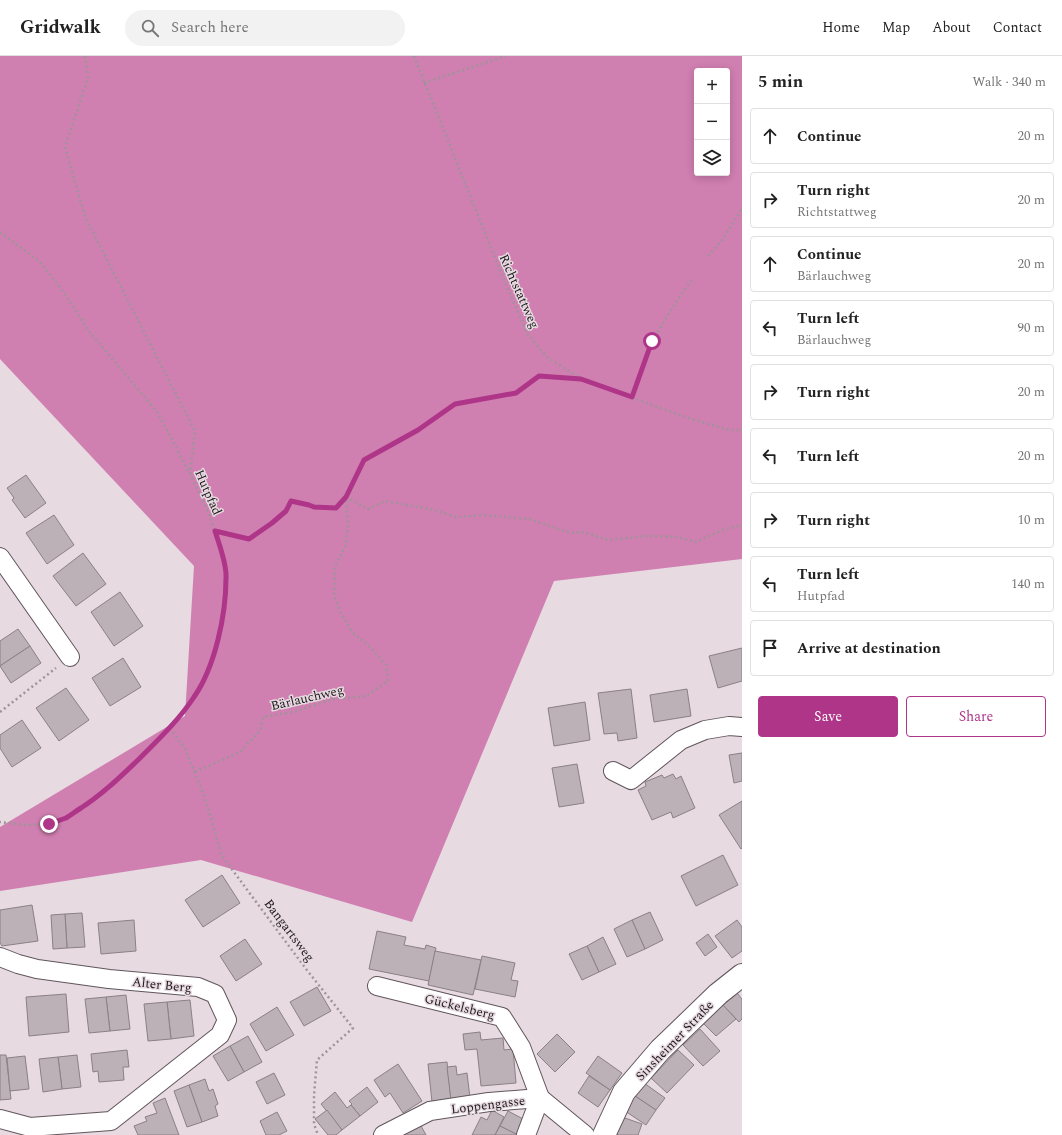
<!DOCTYPE html>
<meta charset="utf-8">
<style>
body{margin:0;font-family:Spectral,serif;background:#f2f2f2;color:#222}
.controls{position:absolute;right:12px;top:12px;display:grid;overflow:hidden;border-radius:4px;box-shadow:0 2px 10px #0003}
.controls button{width:36px;height:36px;display:grid;place-items:center;padding:0;border:0;border-bottom:1px solid #e0e0e0;background:#fff;color:#222;font:20px sans-serif}
.stop{position:absolute;width:12px;height:12px;margin:-9px;border:3px solid #ae3588;border-radius:50%;background:#fff}
.stop.end{background:#ae3588;border-color:#fff;box-shadow:0 1px 4px #0008}
.list{margin:0;padding:0;list-style:none}
h2{display:flex;justify-content:space-between;align-items:center;height:52px;margin:0;padding:0 16px;font-size:17px}
h2 small{font-size:13px;font-weight:400;color:#767676}
.list li{display:grid;grid-template-columns:26px 1fr auto;gap:12px;align-items:center;box-sizing:border-box;height:56px;margin:0 8px 8px;padding:0 8px;border:1px solid #e0e0e0;border-radius:4px}
.list b{display:block;font-size:15px;white-space:nowrap}
.list p{margin:0;font-size:13px;white-space:nowrap;color:#767676}
.list em{font-size:13px;font-style:normal;color:#767676}
.actions{display:flex;gap:8px;padding:12px 16px}
.actions a{flex:1;padding:9px 0;border:1px solid #ae3588;border-radius:4px;text-align:center;font-size:14px;color:#ae3588}
.actions .main{background:#ae3588;color:#fff}
.icon{flex:none;width:22px;height:22px;fill:none;stroke:currentColor;stroke-width:2;stroke-linecap:round;stroke-linejoin:round}
.map{position:relative;flex:none;width:742px;height:1079px;overflow:hidden}
header{display:flex;align-items:center;gap:24px;box-sizing:border-box;height:56px;padding:0 20px;background:#fff;border-bottom:1px solid #e0e0e0}
header strong{font-size:19px}
nav{display:flex;gap:22px;margin-inline-start:auto;font-size:14px}
.search{width:280px;height:36px;background:#f2f2f2;display:flex;align-items:center;gap:10px;box-sizing:border-box;padding:0 14px;border-radius:22px;color:#767676;font-size:15px}
main{display:flex}
aside{flex:1;background:#fff}
.map>svg:first-child{display:block}
</style>
<header>
<strong>Gridwalk</strong>
<div class="search"><svg class="icon" aria-label="search" viewBox="0 0 24 24"><circle cx="10" cy="10" r="6"/><path d="M15 15l6 6"/></svg>Search here</div>
<nav><a>Home</a><a>Map</a><a>About</a><a>Contact</a></nav>
</header>
<main>
<div class="map">
<svg width="742" height="1079" viewBox="0 0 742 1079">
<rect width="100%" height="100%" fill="#e7dae1"/>
<path fill="#d07fb1" fill-rule="evenodd" d="M0,0H742V503L554,525L412,866L201,804L0,835V771L185,660L194,510L0,303ZM697,15H727V117H697Z"/>
<g fill="#bdb1b8" stroke="#8b8086">
<path d="M26,419L46,447L25,462L12,444L14,442L7,432Z"/>
<path d="M54,459L74,489L47,508L26,477Z"/>
<path d="M83,497L106,528L76,550L53,520Z"/>
<path d="M120,536L143,570L114,590L91,556Z"/>
<path d="M18,573L30,590L0,610V585Z"/>
<path d="M30,590L41,607L11,627L0,610Z"/>
<path d="M742,592V625L718,632L709,600Z"/>
<path d="M123,602L141,631L110,650L92,622Z"/>
<path d="M66,632L89,664L59,685L36,652Z"/>
<path d="M631,633L637,682L618,685L617,677L604,678L598,637Z"/>
<path d="M687,633L691,660L654,666L650,639Z"/>
<path d="M585,646L590,684L554,690L548,652Z"/>
<path d="M22,664L41,692L12,711L0,692V679Z"/>
<path d="M742,697V725L734,727L729,699Z"/>
<path d="M577,708L584,747L559,751L552,712Z"/>
<path d="M673,718L676,723L681,720L695,752L673,762L671,756L652,764L638,734L646,730L645,726L662,719L664,722Z"/>
<path d="M742,745V792L741,793L719,759Z"/>
<path d="M723,799L738,829L696,850L681,820Z"/>
<path d="M222,819L240,847L203,871L185,844Z"/>
<path d="M32,849L38,885L2,890L0,887V854Z"/>
<path d="M650,856L663,884L645,893L632,864Z"/>
<path d="M82,857L85,891L67,892L65,858Z"/>
<path d="M65,858L67,892L53,893L51,859Z"/>
<path d="M134,864L136,895L101,898L98,867Z"/>
<path d="M632,864L645,893L627,901L614,873Z"/>
<path d="M737,864L742,871V895L732,902L715,880Z"/>
<path d="M377,875L406,881L404,889L425,893L426,889L436,892L429,925L369,913Z"/>
<path d="M708,878L717,891L705,900L696,887Z"/>
<path d="M603,881L616,908L599,916L587,890Z"/>
<path d="M245,883L262,908L236,925L220,900Z"/>
<path d="M587,890L599,916L582,924L569,898Z"/>
<path d="M435,895L481,904L473,939L428,929Z"/>
<path d="M482,900L515,907L511,924L518,925L515,941L475,933Z"/>
<path d="M317,931L331,955L304,970L290,946Z"/>
<path d="M737,937L742,943V963L739,966L723,949Z"/>
<path d="M66,938L69,976L29,980L26,941Z"/>
<path d="M126,939L130,973L110,975L106,941Z"/>
<path d="M106,941L110,975L89,977L85,943Z"/>
<path d="M190,944L194,980L171,983L167,946Z"/>
<path d="M167,946L171,983L148,985L144,948Z"/>
<path d="M723,949L736,963L716,980L703,967Z"/>
<path d="M277,951L294,979L266,995L250,968Z"/>
<path d="M700,973L720,995L703,1010L683,989Z"/>
<path d="M480,976L481,984L503,982L504,994L513,993L516,1027L481,1030L477,993L465,994L463,978Z"/>
<path d="M557,978L575,996L555,1016L537,998Z"/>
<path d="M248,980L262,1006L244,1016L230,990Z"/>
<path d="M230,990L244,1016L228,1025L213,1000Z"/>
<path d="M127,994L129,1011H123L124,1024L99,1026L98,1015L93,1016L91,998Z"/>
<path d="M678,994L694,1009L667,1037L651,1022Z"/>
<path d="M0,999H6L11,1043L0,1044Z"/>
<path d="M77,999L81,1031L62,1033L58,1001Z"/>
<path d="M25,1000L29,1033L10,1035L7,1002Z"/>
<path d="M598,1000L622,1017L610,1034L586,1017Z"/>
<path d="M58,1001L62,1033L43,1036L39,1003Z"/>
<path d="M447,1006L451,1044L432,1046L428,1008Z"/>
<path d="M398,1008L422,1045L403,1057L390,1037L385,1041L374,1024Z"/>
<path d="M456,1010L457,1019L467,1017L470,1042L451,1044L447,1011Z"/>
<path d="M274,1017L285,1039L267,1048L256,1026Z"/>
<path d="M589,1020L610,1034L598,1051L578,1037Z"/>
<path d="M205,1023L209,1035L213,1033L218,1048L215,1050L218,1060L202,1066L189,1029Z"/>
<path d="M644,1027L665,1042L656,1054L635,1040Z"/>
<path d="M189,1029L202,1066L187,1071L174,1035Z"/>
<path d="M367,1031L378,1046L360,1060L351,1049L352,1048L349,1045Z"/>
<path d="M335,1036L347,1052L351,1049L360,1060L342,1074L321,1048Z"/>
<path d="M635,1040L656,1054L646,1069L625,1055Z"/>
<path d="M165,1042L179,1079H138L134,1070L147,1065L145,1061L157,1057L153,1047Z"/>
<path d="M327,1054L342,1074L336,1079H328L315,1063Z"/>
<path d="M492,1054L504,1061L495,1079H472L481,1061L487,1064Z"/>
<path d="M508,1055L525,1064L518,1079L500,1070Z"/>
<path d="M277,1056L287,1075L279,1079H266L260,1065Z"/>
<path d="M622,1061L642,1068L638,1079H615Z"/>
<path d="M420,1068L426,1079H398Z"/>
<path d="M500,1070L518,1079H495Z"/>
</g>
<g fill="none" stroke-linecap="round" stroke-linejoin="round">
<defs>
<g id="minor">
<path d="M0,501L70,601"/>
<path d="M613,715L631,724L681,684L705,674L729,670L742,671"/>
<path d="M0,901L18,908L37,913L109,923L198,931L215,938L227,964L220,979L111,1065L30,1071L0,1063"/>
<path d="M377,930L502,961L521,991L540,1042"/>
<path d="M383,1079L430,1055L489,1046L540,1042L585,1079"/>
<path d="M526,1079L540,1042"/>
</g>
<path id="tertiary" d="M604,1079L624,1036L660,994L718,938L742,919"/>
</defs>
<use href="#minor" stroke="#60555b" stroke-width="20"/>
<use href="#tertiary" stroke="#60555b" stroke-width="24"/>
<g stroke="#9e9499" stroke-width="2.5" stroke-dasharray="2 3" stroke-linecap="butt">
<path d="M85,0L88,22L65,91L85,161L195,375L190,417"/>
<path d="M414,0L506,229L528,279L547,301L581,323L688,362L729,374H742"/>
<path d="M424,27L506,0"/>
<path d="M0,176L41,207L65,238L88,274L158,357L190,418L209,458L215,475L222,497L227,521L224,553L220,575L215,597L204,622L195,641L170,671L124,718L93,744L67,761L49,768L26,769L0,766"/>
<path d="M708,200L722,184L742,153"/>
<path d="M632,341L652,285L678,243L692,224"/>
<path d="M346,441L368,453L385,445L434,454L456,461L484,459L529,463L571,477L582,476L609,484L646,480L677,481L696,486L725,473L742,469"/>
<path d="M216,475L249,483L272,467L286,455L291,445L309,449L314,451H336L346,441"/>
<path d="M0,656L56,612"/>
<path d="M170,672L185,693L204,739L222,800L306,913L353,972L317,1004L314,1039V1068L318,1079"/>
<path d="M195,716L240,696L260,675L263,661L293,656L333,643L366,640L388,625L386,609L369,590L353,577L341,557L334,539L335,510L345,491L348,472L346,441L364,404L418,374L455,348L516,337L539,320L581,323"/>
</g>
<use href="#minor" stroke="#fff" stroke-width="18"/>
<use href="#tertiary" stroke="#fff" stroke-width="22"/>
</g>
<g fill="none" stroke-linecap="round" stroke-linejoin="round">
<path stroke="#ae3588" stroke-width="5" d="M49,768C55,766 60,764 66,762C71,759 76,755 81,752C103,738 121,720 139,703C158,684 179,664 194,641C215,611 226,559 226,522C227,508 219,488 215,475L249,483L272,467L286,455L291,445L309,449L314,451L336,452L346,441L364,404L418,374L455,348L516,337L539,320L581,323L632,341L652,285"/>
</g>
<g text-anchor="middle" stroke-width="3" stroke-linejoin="round" paint-order="stroke">
<g font-size="13" fill="#1d191b" stroke="#e7dae1">
<text transform="translate(520 235) rotate(66)" y="5">Richtstattweg</text>
<text transform="translate(209 436) rotate(66)" y="5">Hutpfad</text>
<text transform="translate(307 641) rotate(-13)" y="5">Bärlauchweg</text>
<text transform="translate(290 874) rotate(53)" y="5">Bangartsweg</text>
<text transform="translate(162 928) rotate(6)" y="5">Alter Berg</text>
<text transform="translate(460 950) rotate(14)" y="5">Gückelsberg</text>
<text transform="translate(674 984) rotate(-46)" y="5">Sinsheimer Straße</text>
<text transform="translate(488 1048) rotate(-7)" y="5">Loppengasse</text>
</g>
</g>
</svg>
<div class="controls">
<button>+</button>
<button>−</button>
<button><svg class="icon" aria-label="layers" viewBox="0 0 24 24"><path d="M12 4l9 5-9 5-9-5zM3 14l9 5 9-5"/></svg></button>
</div>
<div class="stop" style="left:652px;top:285px"></div>
<div class="stop end" style="left:49px;top:768px"></div>
</div>
<aside>
<h2>5 min<small>Walk · 340 m</small></h2>
<ul class="list">
<li><svg class="icon" aria-label="ahead" viewBox="0 0 24 24"><path d="M12 20V5M6 11l6-6 6 6"/></svg><div><b>Continue</b></div><em>20 m</em></li>
<li><svg class="icon" aria-label="right" viewBox="0 0 24 24"><path d="M7 20v-9h11M14 6l5 5-5 5"/></svg><div><b>Turn right</b><p>Richtstattweg</p></div><em>20 m</em></li>
<li><svg class="icon" aria-label="ahead" viewBox="0 0 24 24"><path d="M12 20V5M6 11l6-6 6 6"/></svg><div><b>Continue</b><p>Bärlauchweg</p></div><em>20 m</em></li>
<li><svg class="icon" aria-label="left" viewBox="0 0 24 24"><path d="M17 20v-9H6M10 6l-5 5 5 5"/></svg><div><b>Turn left</b><p>Bärlauchweg</p></div><em>90 m</em></li>
<li><svg class="icon" aria-label="right" viewBox="0 0 24 24"><path d="M7 20v-9h11M14 6l5 5-5 5"/></svg><div><b>Turn right</b></div><em>20 m</em></li>
<li><svg class="icon" aria-label="left" viewBox="0 0 24 24"><path d="M17 20v-9H6M10 6l-5 5 5 5"/></svg><div><b>Turn left</b></div><em>20 m</em></li>
<li><svg class="icon" aria-label="right" viewBox="0 0 24 24"><path d="M7 20v-9h11M14 6l5 5-5 5"/></svg><div><b>Turn right</b></div><em>10 m</em></li>
<li><svg class="icon" aria-label="left" viewBox="0 0 24 24"><path d="M17 20v-9H6M10 6l-5 5 5 5"/></svg><div><b>Turn left</b><p>Hutpfad</p></div><em>140 m</em></li>
<li><svg class="icon" aria-label="arrive" viewBox="0 0 24 24"><path d="M6 21V4h12l-3 4 3 4H6"/></svg><div><b>Arrive at destination</b></div></li>
</ul>
<div class="actions"><a class="main">Save</a><a>Share</a></div>
</aside>
</main>
